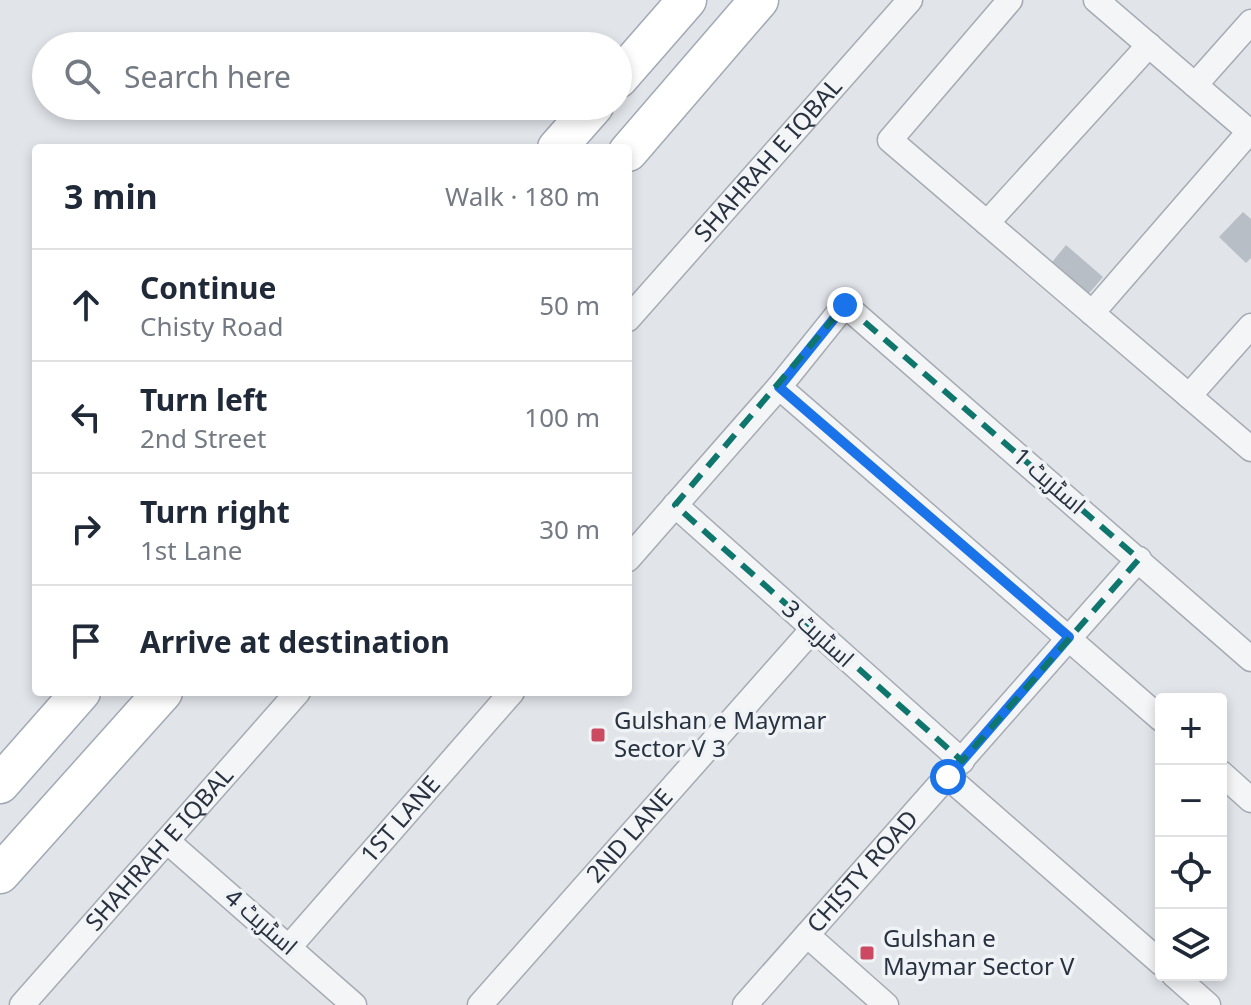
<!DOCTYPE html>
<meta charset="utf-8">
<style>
body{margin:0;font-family:"Noto Sans",Cairo,sans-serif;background:#f2f2f3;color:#1f2937}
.controls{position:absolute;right:24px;bottom:24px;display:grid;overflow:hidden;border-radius:8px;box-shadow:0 4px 12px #0003}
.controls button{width:72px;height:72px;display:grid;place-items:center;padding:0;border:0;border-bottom:2px solid #e0e1e3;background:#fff;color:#1f2937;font:40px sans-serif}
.stop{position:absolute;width:24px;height:24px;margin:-18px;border:6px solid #1a73e8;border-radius:50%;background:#fff}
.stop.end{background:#1a73e8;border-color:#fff;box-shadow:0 2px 8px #0008}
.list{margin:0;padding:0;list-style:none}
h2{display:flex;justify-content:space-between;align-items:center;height:104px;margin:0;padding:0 32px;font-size:34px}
h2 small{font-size:26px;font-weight:400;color:#747a83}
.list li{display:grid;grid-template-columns:52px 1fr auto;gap:24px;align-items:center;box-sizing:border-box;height:112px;padding:0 32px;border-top:2px solid #e0e1e3}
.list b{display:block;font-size:30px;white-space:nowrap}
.list p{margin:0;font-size:26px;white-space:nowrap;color:#747a83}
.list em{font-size:26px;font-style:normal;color:#747a83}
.icon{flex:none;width:44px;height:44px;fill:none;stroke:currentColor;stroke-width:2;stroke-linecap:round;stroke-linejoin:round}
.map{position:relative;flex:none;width:1251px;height:1005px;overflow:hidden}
.search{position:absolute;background:#fff;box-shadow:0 4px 12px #0003;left:32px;top:32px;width:600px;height:88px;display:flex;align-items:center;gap:20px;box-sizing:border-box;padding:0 28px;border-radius:44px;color:#747a83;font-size:30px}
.panel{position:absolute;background:#fff;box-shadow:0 4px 12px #0003;left:32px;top:144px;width:600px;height:552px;border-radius:8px}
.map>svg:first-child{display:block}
</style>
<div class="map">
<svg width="1251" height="1005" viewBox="0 0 1251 1005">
<rect width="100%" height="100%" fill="#e1e4e9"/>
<g fill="#b8bec6">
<path d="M1243,212L1251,219V258L1246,263L1219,237Z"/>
<path d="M1066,245L1103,277L1085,298L1048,267Z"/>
</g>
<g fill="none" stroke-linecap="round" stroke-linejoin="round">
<defs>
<g id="minor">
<path d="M1010,0L890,140L1251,449"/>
<path d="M1096,0L1251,133"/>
<path d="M1195,85L1251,22"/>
<path d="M987,223L1149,45"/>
<path d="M1092,313L1249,132"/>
<path id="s1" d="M628,319L910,0"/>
<path d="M779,387L1161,719"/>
<path d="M1189,396L1251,326"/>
<path d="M675,505L962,761"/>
<path d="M628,559L779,387L845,305L1251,659"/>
<path d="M1221,773L1251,800"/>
<path d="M948,777L1161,963"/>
<path d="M167,841L354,1005"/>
<path d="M807,935L886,1005"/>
<path id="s2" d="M290,946L512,692"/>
<path d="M1174,975L1208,1005"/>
<path id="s3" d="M22,1005L298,692"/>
<path id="s4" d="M480,1005L812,630"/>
<path id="s5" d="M745,1005L1139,559"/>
</g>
<g id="primary">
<path d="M618,79L687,0"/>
<path d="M557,148L594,106"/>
<path d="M628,152L759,0"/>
<path d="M0,784L81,692"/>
<path d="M0,874L163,692"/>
</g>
</defs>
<use href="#minor" stroke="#a6abb3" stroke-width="27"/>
<use href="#primary" stroke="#a0a9b4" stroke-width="41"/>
<use href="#minor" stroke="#f3f5f7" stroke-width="24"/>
<use href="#primary" stroke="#fff" stroke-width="38"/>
</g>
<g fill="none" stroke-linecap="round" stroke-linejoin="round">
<path stroke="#1a73e8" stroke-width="10" d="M845,305L779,387L1069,637L948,777"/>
</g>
<path fill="none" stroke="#0f766e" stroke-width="6" stroke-dasharray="16 10" stroke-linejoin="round" d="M845,305L1139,559L962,761L675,505Z"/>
<g fill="#cb4961" stroke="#f0f3f6" stroke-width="3">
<rect x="590" y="727" width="16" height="16" rx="4"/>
<rect x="859" y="945" width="16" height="16" rx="4"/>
</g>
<g text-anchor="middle" stroke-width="7" stroke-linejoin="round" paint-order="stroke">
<g font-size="24" fill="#293240" stroke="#f0f3f6">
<text dy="8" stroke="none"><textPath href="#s1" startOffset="212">SHAHRAH E IQBAL</textPath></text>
<text transform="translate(1049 481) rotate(41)" y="8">اسٹریٹ 1</text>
<text transform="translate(818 634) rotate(42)" y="8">اسٹریٹ 3</text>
<text dy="8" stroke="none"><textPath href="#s2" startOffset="168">1ST LANE</textPath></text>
<text dy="8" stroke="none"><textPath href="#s4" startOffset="226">2ND LANE</textPath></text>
<text dy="8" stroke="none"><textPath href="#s3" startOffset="208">SHAHRAH E IQBAL</textPath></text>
<text dy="8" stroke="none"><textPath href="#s5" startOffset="178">CHISTY ROAD</textPath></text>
<text transform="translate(261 922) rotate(41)" y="8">اسٹریٹ 4</text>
</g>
<g font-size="24" fill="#293240" stroke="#f0f3f6" text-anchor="start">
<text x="614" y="729">Gulshan e Maymar<tspan x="614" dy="28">Sector V 3</tspan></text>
<text x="883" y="947">Gulshan e<tspan x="883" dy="28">Maymar Sector V</tspan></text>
</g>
</g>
</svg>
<div class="controls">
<button>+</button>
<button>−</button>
<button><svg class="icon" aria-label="locate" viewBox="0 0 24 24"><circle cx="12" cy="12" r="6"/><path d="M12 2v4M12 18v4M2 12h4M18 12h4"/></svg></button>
<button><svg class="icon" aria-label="layers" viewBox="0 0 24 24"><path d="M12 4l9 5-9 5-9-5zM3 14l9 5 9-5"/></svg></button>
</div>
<div class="stop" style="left:948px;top:777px"></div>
<div class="stop end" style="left:845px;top:305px"></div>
<div class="search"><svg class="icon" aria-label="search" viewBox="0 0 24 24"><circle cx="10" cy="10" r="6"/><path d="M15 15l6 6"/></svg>Search here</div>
<section class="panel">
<h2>3 min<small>Walk · 180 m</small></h2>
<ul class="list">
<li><svg class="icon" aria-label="ahead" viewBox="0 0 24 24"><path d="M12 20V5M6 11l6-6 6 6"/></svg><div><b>Continue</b><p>Chisty Road</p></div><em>50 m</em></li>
<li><svg class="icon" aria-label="left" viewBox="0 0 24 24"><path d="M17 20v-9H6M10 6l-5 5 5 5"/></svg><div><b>Turn left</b><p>2nd Street</p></div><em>100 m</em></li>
<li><svg class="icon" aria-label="right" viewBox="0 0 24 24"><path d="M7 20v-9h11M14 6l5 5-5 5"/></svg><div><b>Turn right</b><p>1st Lane</p></div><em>30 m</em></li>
<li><svg class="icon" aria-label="arrive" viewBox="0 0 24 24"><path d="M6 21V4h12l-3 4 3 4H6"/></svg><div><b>Arrive at destination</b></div></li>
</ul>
</section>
</div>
